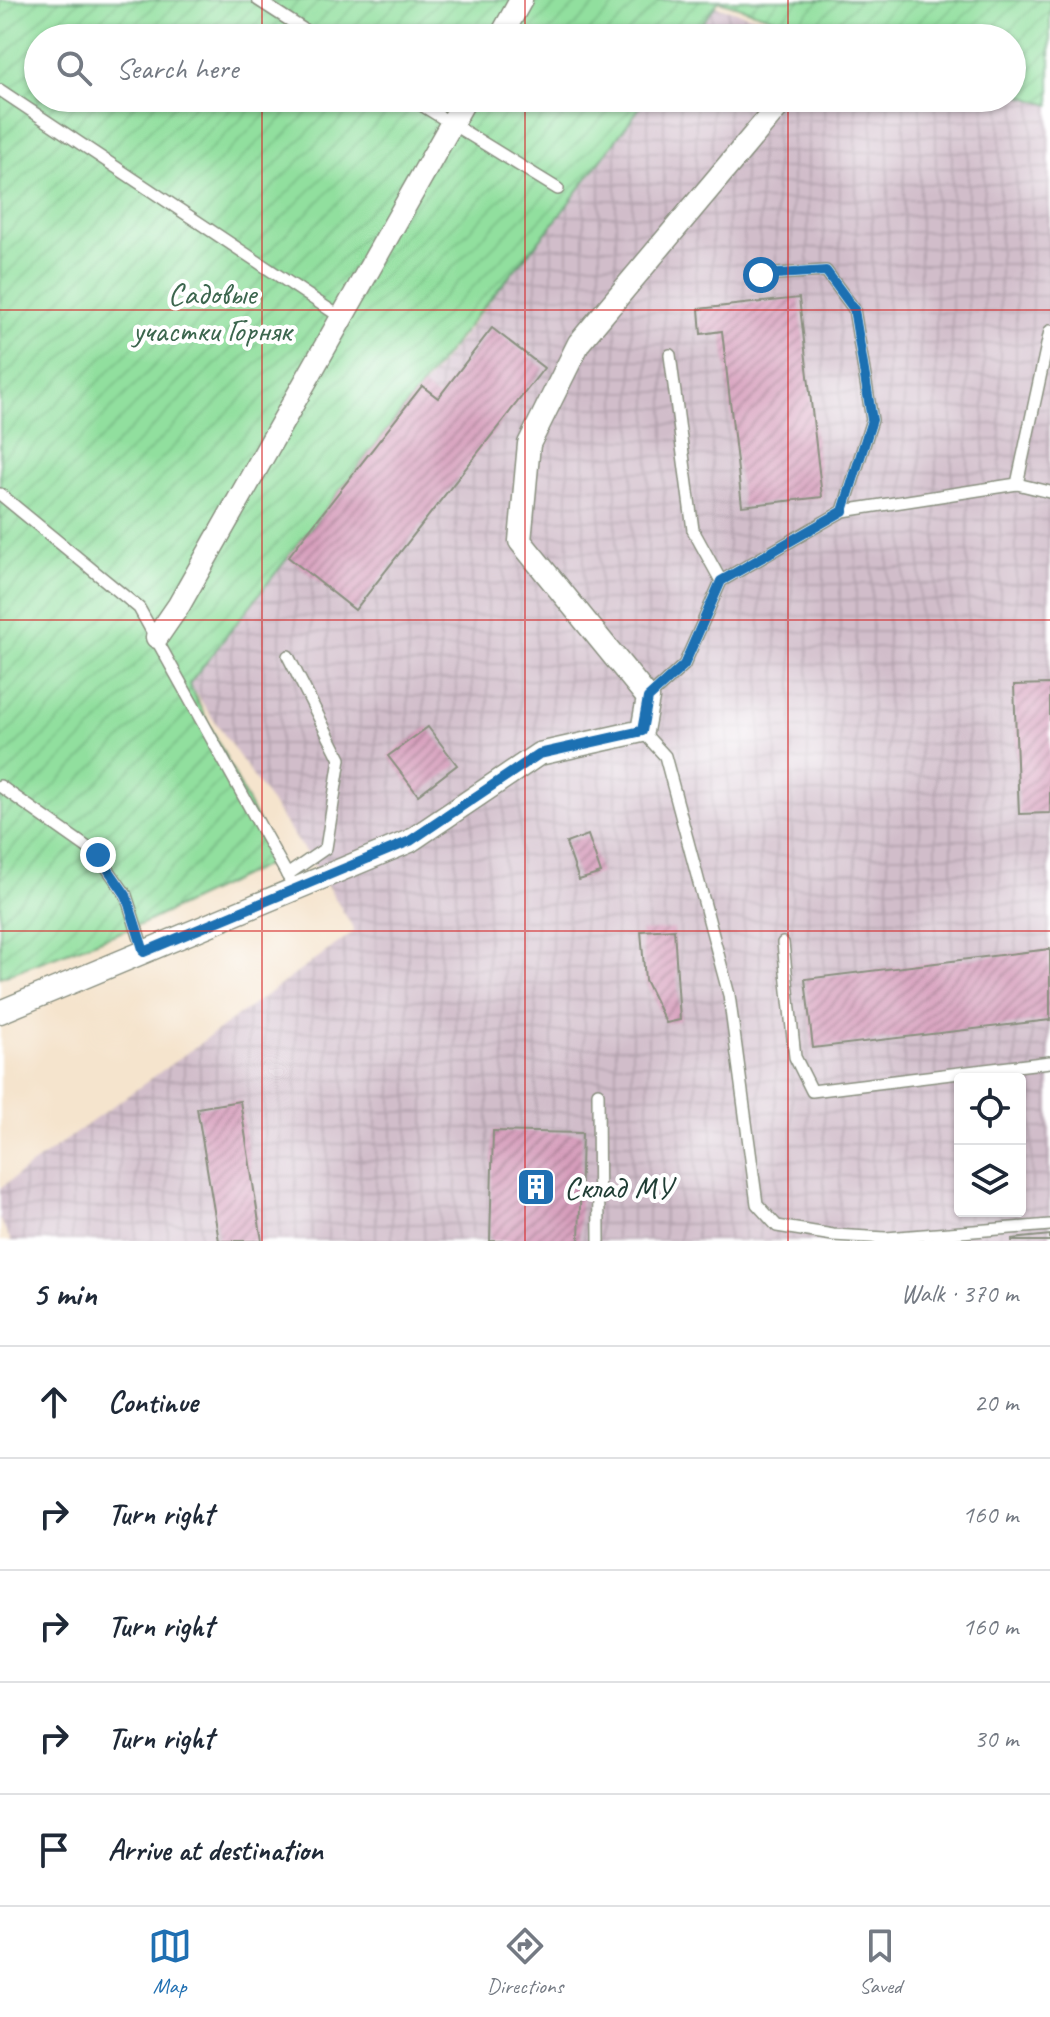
<!DOCTYPE html>
<meta charset="utf-8">
<style>
body{margin:0;font-family:Caveat,sans-serif;background:#f6f6f7;color:#1f2937}
.controls{position:absolute;right:24px;bottom:24px;display:grid;overflow:hidden;border-radius:8px;box-shadow:0 2px 6px #0004}
.controls button{width:72px;height:72px;display:grid;place-items:center;padding:0;border:0;border-bottom:2px solid #e0e1e3;background:#fff;color:#1f2937;font:40px sans-serif}
.stop{position:absolute;width:24px;height:24px;margin:-18px;border:6px solid #1f6fb2;border-radius:50%;background:#fff}
.stop.end{background:#1f6fb2;border-color:#fff;box-shadow:0 2px 8px #0008}
.list{margin:0;padding:0;list-style:none}
h2{display:flex;justify-content:space-between;align-items:center;height:104px;margin:0;padding:0 32px;font-size:34px}
h2 small{font-size:26px;font-weight:400;color:#747a83}
.list li{display:grid;grid-template-columns:52px 1fr auto;gap:24px;align-items:center;box-sizing:border-box;height:112px;padding:0 32px;border-top:2px solid #e0e1e3}
.list b{display:block;font-size:30px;white-space:nowrap}
.list em{font-size:26px;font-style:normal;color:#747a83}
.icon{flex:none;width:44px;height:44px;fill:none;stroke:currentColor;stroke-width:2;stroke-linecap:round;stroke-linejoin:round}
.map{position:relative;flex:none;width:1050px;height:1241px;overflow:hidden}
.search{position:absolute;background:#fff;box-shadow:0 2px 6px #0004;left:24px;right:24px;top:24px;height:88px;display:flex;align-items:center;gap:20px;box-sizing:border-box;padding:0 28px;border-radius:44px;color:#747a83;font-size:30px}
.sheet{height:664px;background:#fff}
nav{display:flex;justify-content:space-around;align-items:center;box-sizing:border-box;height:112px;border-top:2px solid #e0e1e3;background:#fff;font-size:22px;color:#747a83}
nav a{display:grid;justify-items:center;gap:4px}
nav .on{color:#1f6fb2}
.map>svg:first-child{display:block}
</style>
<div class="map">
<svg width="1050" height="1241" viewBox="0 0 1050 1241">
<defs>
<pattern id="industrial-grid" width="8" height="8" patternUnits="userSpaceOnUse" patternTransform="scale(2)"><rect width="8" height="8" fill="#d1bdca"/><path d="M0 4h8M4 0v8" fill="none" stroke="#b3a3ae"/></pattern>
<pattern id="garden-furrows" width="10" height="10" patternUnits="userSpaceOnUse" patternTransform="scale(2)"><rect width="10" height="10" fill="#91df9e"/><path d="M-1 1l2-2M0 10L10 0M9 11l2-2" fill="none" stroke="#7dc089"/></pattern>
<pattern id="building-hatch" width="6" height="6" patternUnits="userSpaceOnUse" patternTransform="scale(2)"><rect width="6" height="6" fill="#d69dbb"/><path d="M-1 1l2-2M0 6l6-6M5 7l2-2" fill="none" stroke="#ad8199"/></pattern>
</defs>
<rect width="100%" height="100%" fill="#fff"/>
<filter id="ink" filterUnits="userSpaceOnUse"><feTurbulence type="fractalNoise" baseFrequency=".0125" numOctaves="2"/><feDisplacementMap in="SourceGraphic" scale="16" xChannelSelector="R" yChannelSelector="G"/><feConvolveMatrix kernelMatrix="1 2 1 2 8 2 1 2 1" color-interpolation-filters="sRGB"/></filter>
<filter id="wash" filterUnits="userSpaceOnUse"><feTurbulence type="fractalNoise" baseFrequency=".006" numOctaves="4" result="noise"/><feDisplacementMap in="SourceGraphic" scale="32" xChannelSelector="R" yChannelSelector="G"/><feGaussianBlur stdDeviation="1.8" result="paint"/><feColorMatrix in="noise" values="0 0 0 0 0 0 0 0 0 0 0 0 0 0 0 0 0 1.4 0 .05"/><feComposite in="paint" operator="in"/></filter>
<g filter="url(#wash)">
<rect width="100%" height="100%" fill="#f5e4cd"/>
<g fill="url(#industrial-grid)" fill-rule="evenodd">
<path d="M715,6L830,38H691Z"/>
<path d="M1012,93L1050,105V1241H11L0,1219V1188L355,931L317,869L189,684L601,160L647,98H1012ZM960,1079H1020V1211H960Z"/>
</g>
<path fill="url(#garden-furrows)" stroke="#588e69" stroke-width="2" d="M0,0H1050V105L1012,93V38H837L719,1L691,38H38V98H647L553,224L476,316L189,684L277,860L142,924L0,977Z"/>
<g id="blocks">
<g fill="url(#building-hatch)">
<path d="M799,298L822,497L742,506L722,331L701,334L699,309Z"/>
<path d="M492,328L544,368L355,610L288,557L422,386L438,398Z"/>
<path d="M1050,684V813L1019,814L1014,685Z"/>
<path d="M428,727L457,765L418,795L388,756Z"/>
<path d="M588,835L601,873L579,880L566,843Z"/>
<path d="M674,929L680,1020L666,1023L645,980L641,931Z"/>
<path d="M1050,949V1020L813,1048L805,979Z"/>
<path d="M240,1101L262,1241H219L197,1108Z"/>
<path d="M493,1131L582,1133L579,1241H490Z"/>
<path d="M1050,1235V1241H1012V1239Z"/>
</g>
</g>
</g>
<g filter="url(#ink)">
<use href="#blocks" fill-opacity="0" stroke="#8a9080" stroke-width="2"/>
<g fill="none" stroke-linecap="round" stroke-linejoin="round">
<defs>
<g id="lane">
<path d="M258,0L317,38"/>
<path d="M0,90L342,318"/>
<path d="M410,98L558,189"/>
<path d="M761,275L826,271L854,309L872,420L843,511"/>
<path d="M670,355L693,530L721,581"/>
<path d="M1017,484L1050,331"/>
<path d="M0,494L139,608L295,889"/>
<path d="M648,698L684,665L721,581L843,511L1017,484L1050,492"/>
<path d="M642,731L665,756L729,995L757,1204L777,1226L833,1235L886,1238L1050,1225"/>
<path d="M0,786L98,855L126,895L144,952"/>
<path d="M287,875L326,848L340,759L288,656"/>
<path d="M783,943L795,1057L812,1091L1050,1062"/>
<path d="M598,1093L599,1241"/>
</g>
<g id="street">
<path d="M500,38L521,0"/>
<path d="M157,637L179,605L466,98"/>
<path d="M0,1012L410,841L539,754L642,731L648,698L520,541L529,444L579,343L785,98"/>
</g>
</defs>
<use href="#lane" stroke="#8a9080" stroke-width="14"/>
<use href="#street" stroke="#8a9080" stroke-width="25"/>
<use href="#lane" stroke="#fff" stroke-width="11"/>
<use href="#street" stroke="#fff" stroke-width="22"/>
</g>
</g>
<g fill="none" stroke-linecap="round" stroke-linejoin="round" filter="url(#ink)">
<path stroke="#1f6fb2" stroke-width="10" d="M98,855L126,895L144,952L410,841L539,754L642,731L648,698L684,665L721,581L843,511L872,420L854,309L826,271L761,275"/>
</g>
<path fill="none" stroke="#d62828" stroke-width="2" stroke-opacity="0.55" d="M262,0V38M525,0V38M788,0V38M262,98V1241M525,98V1241M788,98V1241M0,310H1050M0,620H1050M0,931H1050"/>
<defs>
<symbol id="building-square" viewBox="-11 -11 22 22"><rect x="-9" y="-9" width="18" height="18" rx="4" fill="#1f6fb2" stroke="#fff"/><path d="M-4-6H4V6H1V3H-1V6H-4ZM-2.5-4.3h1.7v1.8h-1.7ZM.8-4.3h1.7v1.8H.8ZM-2.5-1h1.7V.8h-1.7ZM.8-1h1.7V.8H.8Z" fill="#fff"/></symbol>
</defs>
<g fill-rule="evenodd">
<use href="#building-square" x="514" y="1165" width="44" height="44"/>
</g>
<g text-anchor="middle" stroke-width="8" stroke-linejoin="round" paint-order="stroke">
<g font-size="32" fill="#3c664e" stroke="#fff">
<text x="212" y="304">Садовые<tspan x="212" dy="37">участки Горняк</tspan></text>
</g>
<g font-size="32" fill="#1f3d34" stroke="#fff" text-anchor="start">
<text x="564" y="1198">Склад МУ</text>
</g>
</g>
</svg>
<div class="controls">
<button><svg class="icon" aria-label="locate" viewBox="0 0 24 24"><circle cx="12" cy="12" r="6"/><path d="M12 2v4M12 18v4M2 12h4M18 12h4"/></svg></button>
<button><svg class="icon" aria-label="layers" viewBox="0 0 24 24"><path d="M12 4l9 5-9 5-9-5zM3 14l9 5 9-5"/></svg></button>
</div>
<div class="stop" style="left:761px;top:275px"></div>
<div class="stop end" style="left:98px;top:855px"></div>
<div class="search"><svg class="icon" aria-label="search" viewBox="0 0 24 24"><circle cx="10" cy="10" r="6"/><path d="M15 15l6 6"/></svg>Search here</div>
</div>
<section class="sheet">
<h2>5 min<small>Walk · 370 m</small></h2>
<ul class="list">
<li><svg class="icon" aria-label="ahead" viewBox="0 0 24 24"><path d="M12 20V5M6 11l6-6 6 6"/></svg><div><b>Continue</b></div><em>20 m</em></li>
<li><svg class="icon" aria-label="right" viewBox="0 0 24 24"><path d="M7 20v-9h11M14 6l5 5-5 5"/></svg><div><b>Turn right</b></div><em>160 m</em></li>
<li><svg class="icon" aria-label="right" viewBox="0 0 24 24"><path d="M7 20v-9h11M14 6l5 5-5 5"/></svg><div><b>Turn right</b></div><em>160 m</em></li>
<li><svg class="icon" aria-label="right" viewBox="0 0 24 24"><path d="M7 20v-9h11M14 6l5 5-5 5"/></svg><div><b>Turn right</b></div><em>30 m</em></li>
<li><svg class="icon" aria-label="arrive" viewBox="0 0 24 24"><path d="M6 21V4h12l-3 4 3 4H6"/></svg><div><b>Arrive at destination</b></div></li>
</ul>
</section>
<nav>
<a class="on"><svg class="icon" aria-label="map" viewBox="0 0 24 24"><path d="M3 6l6-2 6 2 6-2v14l-6 2-6-2-6 2zM9 4v14M15 6v14"/></svg>Map</a>
<a><svg class="icon" aria-label="directions" viewBox="0 0 24 24"><path d="M12 3l9 9-9 9-9-9zM9 14v-3h6M13 9l2 2-2 2"/></svg>Directions</a>
<a><svg class="icon" aria-label="saved" viewBox="0 0 24 24"><path d="M7 4h10v16l-5-4-5 4z"/></svg>Saved</a>
</nav>
